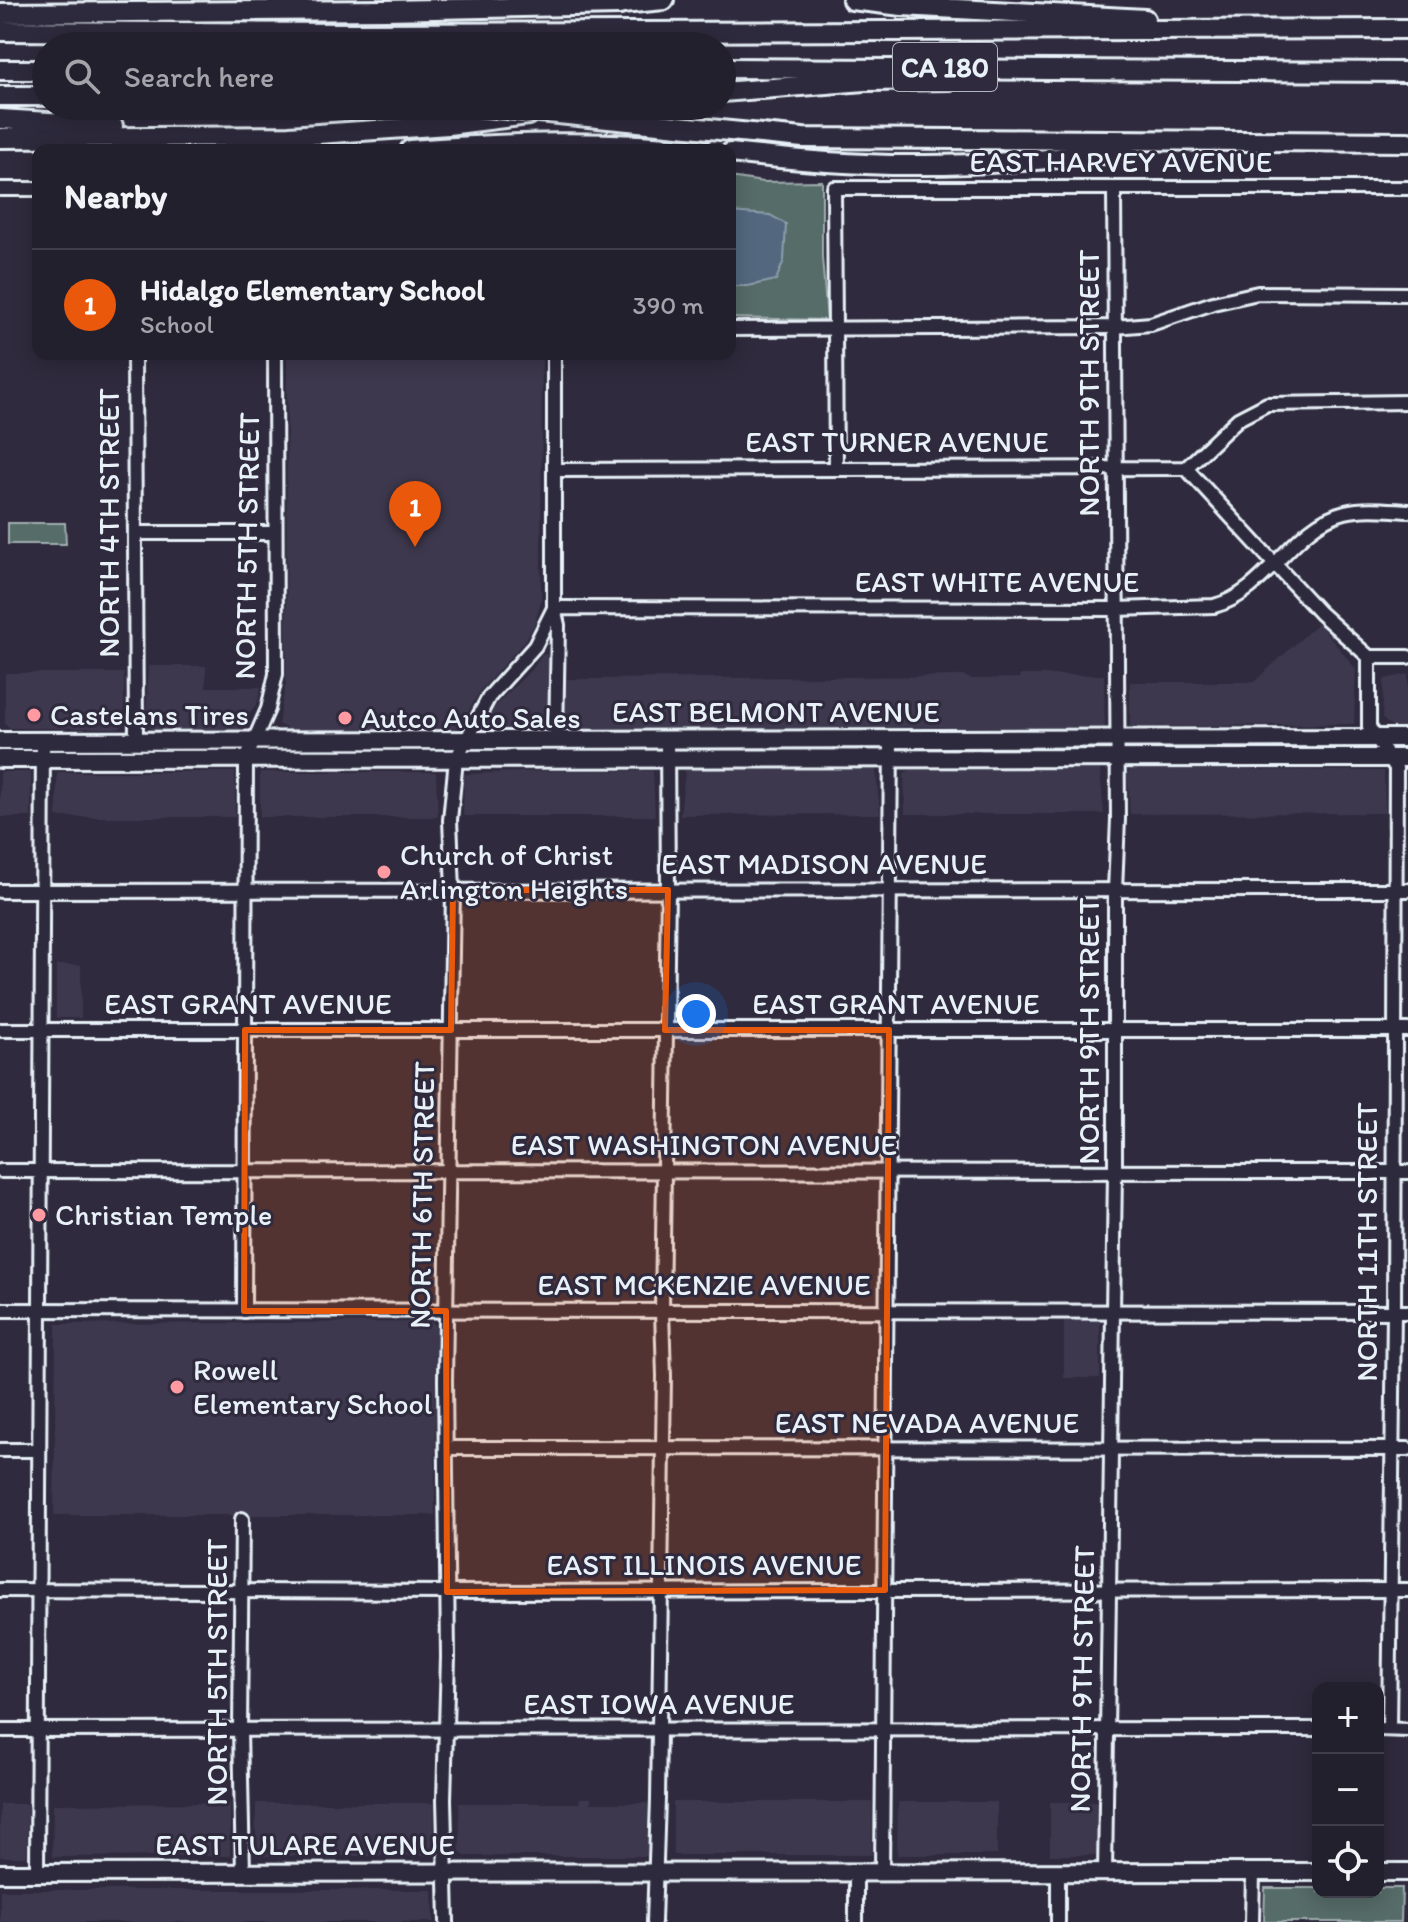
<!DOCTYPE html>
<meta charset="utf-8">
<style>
body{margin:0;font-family:Itim,sans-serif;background:#2f2d3a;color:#f1f3f6}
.controls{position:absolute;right:24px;bottom:24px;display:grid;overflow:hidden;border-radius:16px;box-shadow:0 4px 20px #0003}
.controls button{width:72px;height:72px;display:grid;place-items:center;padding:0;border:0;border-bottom:2px solid #403e4a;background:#23202e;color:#f1f3f6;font:40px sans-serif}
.you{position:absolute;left:696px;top:1014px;width:28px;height:28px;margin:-20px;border:6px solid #fff;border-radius:50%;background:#1a73e8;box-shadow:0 0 0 12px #1a73e833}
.badge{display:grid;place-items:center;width:52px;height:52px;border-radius:50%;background:#ea580c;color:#fff;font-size:26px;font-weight:700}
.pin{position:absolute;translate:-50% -66px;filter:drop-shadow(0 2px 4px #0008)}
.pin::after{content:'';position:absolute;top:42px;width:28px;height:24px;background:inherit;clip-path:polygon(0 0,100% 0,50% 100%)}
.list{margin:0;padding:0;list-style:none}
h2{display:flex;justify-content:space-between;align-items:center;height:104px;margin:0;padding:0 32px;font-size:34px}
h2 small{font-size:26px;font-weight:400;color:#a3a3aa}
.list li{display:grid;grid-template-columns:52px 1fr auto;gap:24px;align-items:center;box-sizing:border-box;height:112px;padding:0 32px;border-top:2px solid #403e4a}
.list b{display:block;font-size:30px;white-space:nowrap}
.list p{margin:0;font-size:26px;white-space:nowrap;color:#a3a3aa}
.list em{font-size:26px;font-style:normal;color:#a3a3aa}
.icon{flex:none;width:44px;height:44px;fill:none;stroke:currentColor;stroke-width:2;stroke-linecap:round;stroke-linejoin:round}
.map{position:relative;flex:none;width:1408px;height:1922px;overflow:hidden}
.search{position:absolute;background:#23202e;box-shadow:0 4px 20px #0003;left:32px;top:32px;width:704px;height:88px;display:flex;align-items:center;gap:20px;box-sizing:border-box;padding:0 28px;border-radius:44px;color:#a3a3aa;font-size:30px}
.panel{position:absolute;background:#23202e;box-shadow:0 4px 20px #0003;left:32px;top:144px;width:704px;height:216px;border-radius:16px}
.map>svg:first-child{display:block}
</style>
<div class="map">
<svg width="1408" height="1922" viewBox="0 0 1408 1922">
<rect width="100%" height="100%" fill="#2f2a3d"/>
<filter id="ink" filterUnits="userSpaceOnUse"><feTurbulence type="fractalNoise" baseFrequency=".0125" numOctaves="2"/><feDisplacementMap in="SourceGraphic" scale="16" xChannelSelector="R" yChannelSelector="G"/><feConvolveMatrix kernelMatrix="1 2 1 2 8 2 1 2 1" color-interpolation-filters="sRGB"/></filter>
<g filter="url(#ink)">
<g fill="#3c384e">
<path d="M287,354H542L541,601L535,623L524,642L480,691L461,725L456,729H288L278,724L286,683Z"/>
<path d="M1318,623L1356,669L1354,724L1130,727V682H1254Z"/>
<path d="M542,654L550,655L549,723L545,729H488L483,725L496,705L534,667Z"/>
<path d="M148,666H206V687H261L258,701L240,729L153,730L146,724Z"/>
<path d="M5,673H124V724L120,728H10L5,723Z"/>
<path d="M1408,674V727H1393L1382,719L1384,679Z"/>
<path d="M1020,675H1104L1105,727L573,729L566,725L565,679L964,676L971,679L1019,678Z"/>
<path d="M1131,768L1384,771L1385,813L1130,814L1127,773Z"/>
<path d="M1100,769L1104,814H905L904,773L910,770Z"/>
<path d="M685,770H876L880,814L680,815Z"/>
<path d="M542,771H653L655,816H463L464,774Z"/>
<rect x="0" y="772" width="31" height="45"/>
<rect x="57" y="772" width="178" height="45"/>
<path d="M260,772H436L438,817H260Z"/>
<rect x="56" y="965" width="25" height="53"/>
<path d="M1100,1320V1378H1064V1321Z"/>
<path d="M432,1322L436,1326L435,1515H54L56,1324Z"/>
<path d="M580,1798H591V1803H648L647,1856H465L460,1852L459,1803H579Z"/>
<rect x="673" y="1802" width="199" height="53"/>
<path d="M898,1802H997V1855H897Z"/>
<rect x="1050" y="1802" width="47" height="53"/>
<path d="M230,1803V1856L52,1857L53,1804Z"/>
<rect x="256" y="1803" width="178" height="53"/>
<rect x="0" y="1804" width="27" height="53"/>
<path d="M0,1890H433L434,1922H0Z"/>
</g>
<g fill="#576c67" stroke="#a0aeb0" stroke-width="2">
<path d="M730,177L763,182L822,181V257L827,320L730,318Z"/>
<path d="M8,523H65L66,544H8Z"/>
<path d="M1265,1888H1318V1892H1378V1888H1402L1401,1922H1264Z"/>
</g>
<path fill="#52687e" stroke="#8e9faf" stroke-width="2" d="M730,212L770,215L786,224L784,260L776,280L748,286H730Z"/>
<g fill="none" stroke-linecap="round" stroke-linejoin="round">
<defs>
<g id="minor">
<path d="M0,189H38"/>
<path d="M730,329L1114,327L1151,324L1213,303L1258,293L1408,294"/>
<path d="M134,354L136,740"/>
<path d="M554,354V608L558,625L556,740"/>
<path d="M836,468L834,188H1408"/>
<path d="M1186,468L1320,613L1369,657"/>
<path d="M555,470L1186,468L1238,419L1267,404L1408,402"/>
<path d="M135,533H275"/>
<path d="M1369,657V727L1396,768L1394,1312L1389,1729"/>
<path d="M1369,657H1408"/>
<path d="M0,891L1408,890"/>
<path d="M0,1030H1408"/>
<path d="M0,1171L1408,1172"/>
<path d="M0,1310L1408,1312"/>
<path d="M244,1311L246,759L268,709L276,674L275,354"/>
<path d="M447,1448L1408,1449"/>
<path d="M0,1450H39"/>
<path d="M242,1519L240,1730L243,1873"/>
<path d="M0,1590L447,1592L1408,1590"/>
<path d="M1378,1729L1408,1730"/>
<path d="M0,1730L1318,1729"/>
<path d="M37,1874L43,741"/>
<path d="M856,1874V1922"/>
<path d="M882,1874L891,740"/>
<path d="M1058,1874V1922"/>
<path d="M1105,1874L1115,1172V890L1118,819L1114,188"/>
<path d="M447,1922L444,1799L448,1657L445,1380L453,890L450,820L456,759L489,697L535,646L554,608L1116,609L1214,606C1268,592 1292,525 1345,512C1365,507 1388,510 1408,511"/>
<path d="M654,1922L658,1799L664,1376L662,1311L668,890L667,740"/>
<path d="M1252,1922L1253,1872"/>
</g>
<g id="major">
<path d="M0,741L1408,738"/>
<path d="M0,759L1408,758"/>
<path d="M1378,1872H1408"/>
<path d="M0,1873L1318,1872"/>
</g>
<g id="highway">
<path d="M852,0L902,6L1145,19"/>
<path d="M611,5L664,0"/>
<path d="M0,13L386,10L620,5"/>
<path d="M0,31L355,33L1408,29"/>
<path d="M722,68L1408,72"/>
<path d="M0,70H46"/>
<path d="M722,92L865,81L949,80"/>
<path d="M0,96H46"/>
<path d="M565,111L603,106"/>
<path d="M0,119L113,126"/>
<path d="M689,127L803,138L1408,142"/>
<path d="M0,138L289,136L448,125L528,115"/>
<path d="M410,150C508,143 603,139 701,150"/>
<path d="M730,153C795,160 860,166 925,165C992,165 1059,158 1126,152"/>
</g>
</defs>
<use href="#minor" stroke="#e8f1f8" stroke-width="18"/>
<use href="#major" stroke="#e8f1f8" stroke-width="22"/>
<use href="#highway" stroke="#e8f1f8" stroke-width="24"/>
<use href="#minor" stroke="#2f2a3d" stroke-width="12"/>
<use href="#major" stroke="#2f2a3d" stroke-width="16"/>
<use href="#highway" stroke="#2f2a3d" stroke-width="18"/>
<defs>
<path id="highway-bridge" d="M476,106L689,127"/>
</defs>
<use href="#highway-bridge" stroke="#e8f1f8" stroke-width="24" stroke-linecap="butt"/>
<use href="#highway-bridge" stroke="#2f2a3d" stroke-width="18"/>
</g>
</g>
<path fill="#e8590c" fill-opacity="0.2" stroke="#e8590c" stroke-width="6" stroke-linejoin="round" d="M453,890H668L665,1030H889L885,1590L447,1592L446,1311H244L245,1030H451Z"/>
<g fill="#ff9aa2" stroke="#2f2a3d" stroke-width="3">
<circle cx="34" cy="715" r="8"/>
<circle cx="345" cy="718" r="8"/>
<circle cx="384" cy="872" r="8"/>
<circle cx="39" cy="1215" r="8"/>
<circle cx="177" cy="1387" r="8"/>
</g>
<g text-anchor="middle" stroke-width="6" stroke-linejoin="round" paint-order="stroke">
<rect fill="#2f2a3d" stroke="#b0b5c0" stroke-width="2" x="893" y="43" width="104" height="48" rx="6"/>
<g font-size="28" font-weight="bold" fill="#e8f1f8">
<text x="945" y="77">CA 180</text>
</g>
<g font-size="30" fill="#e8f1f8" stroke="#2f2a3d">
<text x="1121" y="172">EAST HARVEY AVENUE</text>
<text transform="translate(1089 383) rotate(-90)" y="10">NORTH 9TH STREET</text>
<text x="897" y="452">EAST TURNER AVENUE</text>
<text transform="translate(109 523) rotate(-90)" y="10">NORTH 4TH STREET</text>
<text transform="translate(247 546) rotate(-89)" y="10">NORTH 5TH STREET</text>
<text x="997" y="592">EAST WHITE AVENUE</text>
<text x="776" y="722">EAST BELMONT AVENUE</text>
<text x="824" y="874">EAST MADISON AVENUE</text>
<text x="248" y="1014">EAST GRANT AVENUE</text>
<text x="896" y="1014">EAST GRANT AVENUE</text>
<text transform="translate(1089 1031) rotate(-90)" y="10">NORTH 9TH STREET</text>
<text x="704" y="1155">EAST WASHINGTON AVENUE</text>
<text transform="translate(422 1195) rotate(-89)" y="10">NORTH 6TH STREET</text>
<text transform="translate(1367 1242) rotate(-90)" y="10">NORTH 11TH STREET</text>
<text x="704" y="1295">EAST MCKENZIE AVENUE</text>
<text x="927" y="1433">EAST NEVADA AVENUE</text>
<text x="704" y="1575">EAST ILLINOIS AVENUE</text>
<text transform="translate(217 1672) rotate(-90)" y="10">NORTH 5TH STREET</text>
<text transform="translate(1082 1679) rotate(-89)" y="10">NORTH 9TH STREET</text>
<text x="659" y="1714">EAST IOWA AVENUE</text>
<text x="305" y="1855">EAST TULARE AVENUE</text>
</g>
<g font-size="30" fill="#e8f1f8" stroke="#2f2a3d" text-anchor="start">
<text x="50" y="725">Castelans Tires</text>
<text x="361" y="728">Autco Auto Sales</text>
<text x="400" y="865">Church of Christ<tspan x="400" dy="34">Arlington Heights</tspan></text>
<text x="55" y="1225">Christian Temple</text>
<text x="193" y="1380">Rowell<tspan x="193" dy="34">Elementary School</tspan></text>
</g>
</g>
</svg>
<div class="controls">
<button>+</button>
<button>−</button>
<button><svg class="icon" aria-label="locate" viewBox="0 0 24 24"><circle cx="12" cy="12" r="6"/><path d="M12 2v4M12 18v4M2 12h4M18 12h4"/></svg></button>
</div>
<div class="you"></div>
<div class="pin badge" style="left:415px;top:547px">1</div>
<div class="search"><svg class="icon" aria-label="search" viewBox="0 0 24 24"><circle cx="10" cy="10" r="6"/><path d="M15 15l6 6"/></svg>Search here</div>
<section class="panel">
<h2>Nearby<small></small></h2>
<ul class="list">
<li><span class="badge">1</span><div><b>Hidalgo Elementary School</b><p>School</p></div><em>390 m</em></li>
</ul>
</section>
</div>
